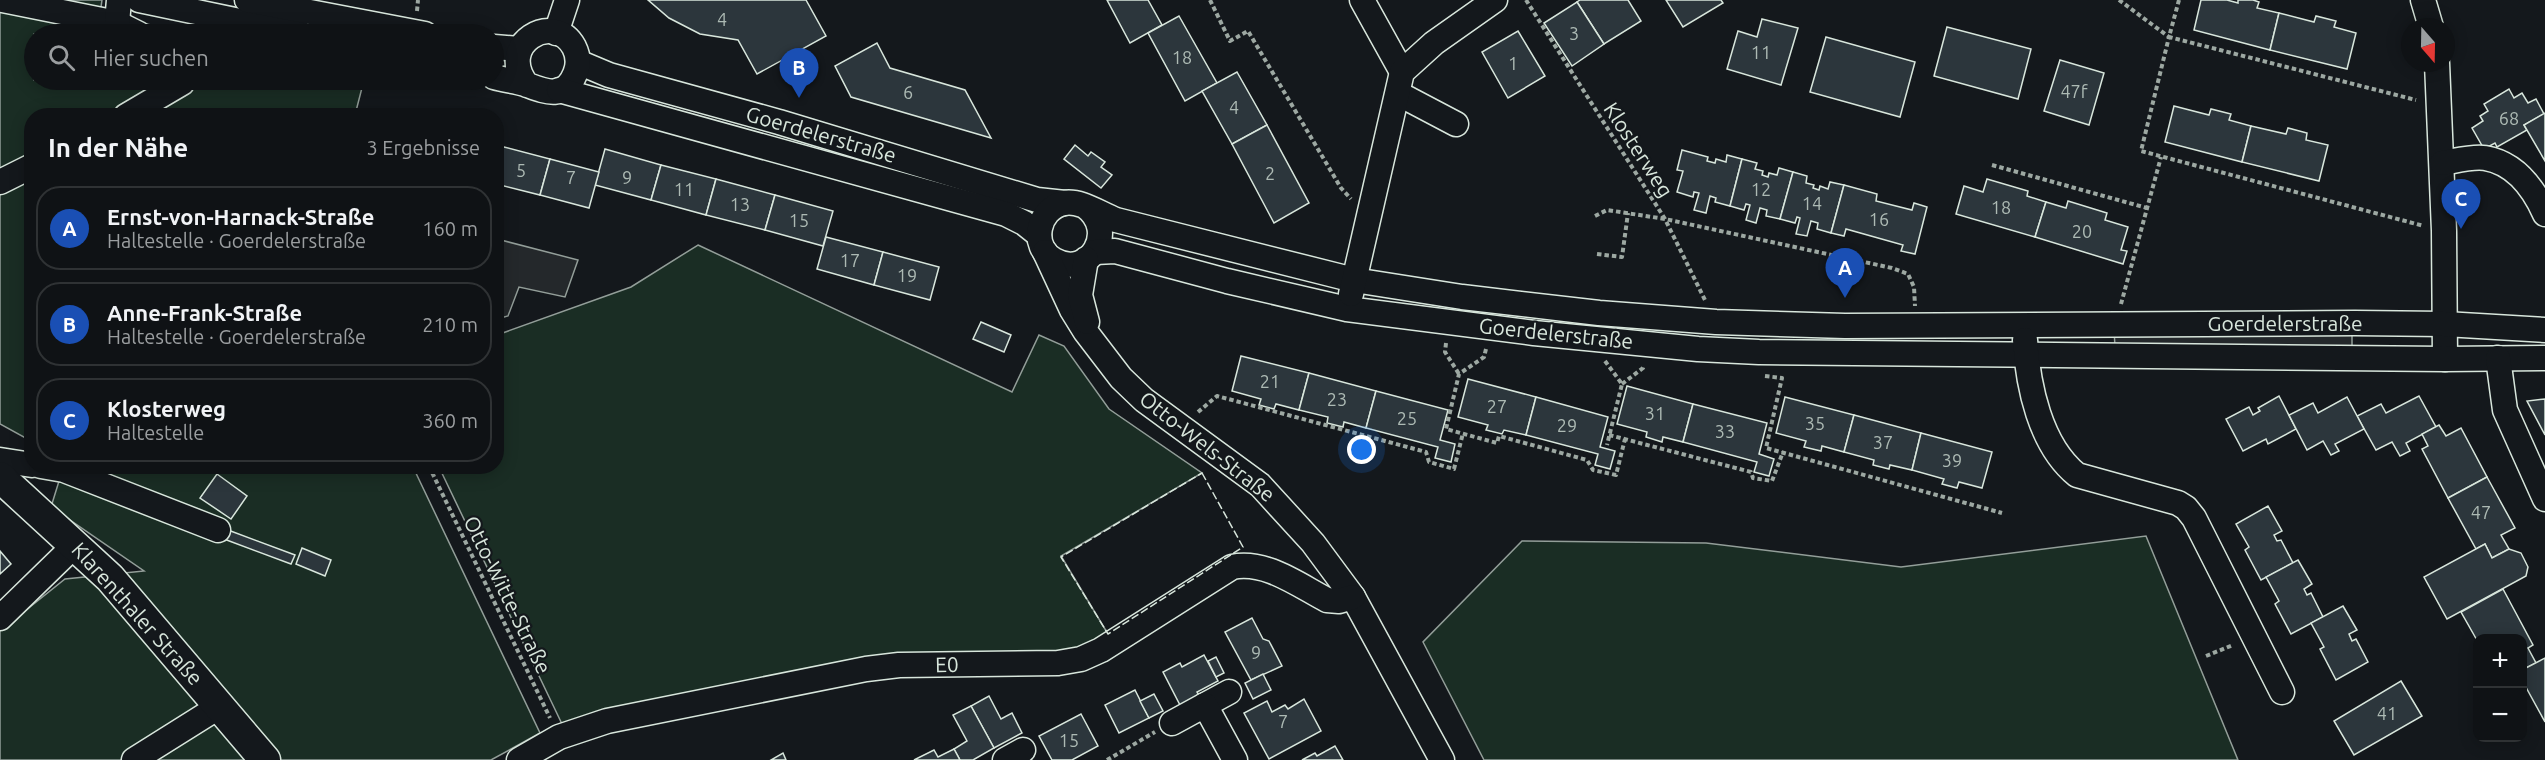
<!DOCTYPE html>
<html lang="de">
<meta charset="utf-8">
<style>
body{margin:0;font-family:Ubuntu,sans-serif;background:#181b1e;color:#f1f3f6}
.controls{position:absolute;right:18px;bottom:18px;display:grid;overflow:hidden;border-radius:12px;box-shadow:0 3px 15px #0003}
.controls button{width:54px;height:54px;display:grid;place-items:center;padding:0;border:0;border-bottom:2px solid #2f3234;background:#0f1215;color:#f1f3f6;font:30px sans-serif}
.compass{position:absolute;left:2401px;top:18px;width:54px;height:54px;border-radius:50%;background:#0f1215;box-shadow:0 3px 15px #0003;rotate:160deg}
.you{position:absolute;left:1362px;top:450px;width:21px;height:21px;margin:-15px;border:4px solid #fff;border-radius:50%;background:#1a73e8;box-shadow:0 0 0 9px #1a73e833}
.badge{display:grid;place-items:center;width:39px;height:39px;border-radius:50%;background:#1a73e8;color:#fff;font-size:20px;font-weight:700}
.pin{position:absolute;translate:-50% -50px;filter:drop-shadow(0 2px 3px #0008)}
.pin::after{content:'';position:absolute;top:32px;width:21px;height:18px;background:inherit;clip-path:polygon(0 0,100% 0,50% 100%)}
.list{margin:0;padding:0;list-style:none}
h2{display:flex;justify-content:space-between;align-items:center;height:78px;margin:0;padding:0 24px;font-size:26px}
h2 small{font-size:20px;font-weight:400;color:#9b9ea0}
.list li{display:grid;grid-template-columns:39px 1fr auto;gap:18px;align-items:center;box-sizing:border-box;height:84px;margin:0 12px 12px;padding:0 12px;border:2px solid #2f3234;border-radius:24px}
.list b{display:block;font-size:22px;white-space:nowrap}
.list p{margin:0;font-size:20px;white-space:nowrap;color:#9b9ea0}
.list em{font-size:20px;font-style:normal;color:#9b9ea0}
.icon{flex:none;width:33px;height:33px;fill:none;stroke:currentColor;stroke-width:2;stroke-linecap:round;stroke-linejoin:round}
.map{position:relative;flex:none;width:2545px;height:760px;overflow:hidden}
.search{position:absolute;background:#0f1215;box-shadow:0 3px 15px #0003;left:24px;top:24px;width:480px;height:66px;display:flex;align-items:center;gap:15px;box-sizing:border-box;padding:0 21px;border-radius:33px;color:#9b9ea0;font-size:22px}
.panel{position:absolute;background:#0f1215;box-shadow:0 3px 15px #0003;left:24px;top:108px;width:480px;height:366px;border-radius:24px}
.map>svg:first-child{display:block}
</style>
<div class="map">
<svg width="2545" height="760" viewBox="0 0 2545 760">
<rect width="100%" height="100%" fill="#14181c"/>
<g fill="#1a2d24" stroke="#939e99" stroke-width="1.5">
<path d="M0,0H102L100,14L193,34H34V80H364L355,115L32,116L31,441L0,424Z"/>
<path d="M698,245L1012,392L1039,335L1064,346L1109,409L1202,473L1061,556L1108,634L1076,652L879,658L562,724L439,467L496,466L497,335L631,287Z"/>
<path d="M104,466L413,467L540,733L491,760H0V631L65,579L144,571L51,507L59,481Z"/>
<path d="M2146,536L2238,760H1484L1423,642L1522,541L1706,543L1901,567Z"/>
</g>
<g fill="#24282b" stroke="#939e99" stroke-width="1.5">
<path d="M497,239L578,260L565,297L519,287L508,316L497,319Z"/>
<path d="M2352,328V349L2115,347L2114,329Z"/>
</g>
<g fill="#2c363c" stroke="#d8e6dc" stroke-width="1.5">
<path d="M648,0H806L826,36L757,74L738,40L700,34L669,18Z"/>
<path d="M1107,0H1148L1162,25L1130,43Z"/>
<path d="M1580,0H1628L1641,21L1604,44L1577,2Z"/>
<path d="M1666,0H1721L1723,3L1683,27Z"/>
<path d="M2201,0H2227L2238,3V0H2253L2259,2L2257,8L2279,13L2270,50L2194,30Z"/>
<path d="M1577,2L1604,44L1572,66L1544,23Z"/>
<path d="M2279,13L2314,22L2316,16L2336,21L2334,27L2356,33L2347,69L2270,50Z"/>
<path d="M1179,16L1217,83L1185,101L1148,33Z"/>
<path d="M1762,19L1798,28L1781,85L1727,69L1738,31L1757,37Z"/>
<path d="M1947,27L2031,49L2018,99L1934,76Z"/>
<path d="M1518,31L1545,76L1508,98L1482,52Z"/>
<path d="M1826,37L1915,62L1900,117L1810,92Z"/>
<path d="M877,43L890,68L965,90L991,138L851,97L835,66Z"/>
<path d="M2060,60L2104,73L2089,125L2044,111Z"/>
<path d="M1237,72L1267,125L1232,144L1202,91Z"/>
<path d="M2509,89L2514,98L2522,93L2528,103L2536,99L2544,114L2524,125L2527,130L2497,147L2495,143L2484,149L2472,128L2483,121L2480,116L2488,111L2484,104Z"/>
<path d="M2174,106L2209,115L2211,109L2231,114L2229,120L2251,126L2242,162L2165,142Z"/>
<path d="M2545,113V161L2524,125Z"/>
<path d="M1267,125L1309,203L1274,223L1232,144Z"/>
<path d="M2251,126L2286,134L2288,128L2307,133L2306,140L2328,145L2319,181L2242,162Z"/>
<path d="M1075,145L1088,156L1091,152L1105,162L1101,167L1112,175L1101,188L1064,159Z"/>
<path d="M500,146L550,159L540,195L496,184V157Z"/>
<path d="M605,149L661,165L651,200L595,185Z"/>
<path d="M1682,150L1708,157L1707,161L1715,163L1716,159L1726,162L1727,155L1742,159L1730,206L1715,202L1716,198L1710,196L1706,213L1694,210L1699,193L1694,192L1693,197L1677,192L1683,171L1677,170Z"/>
<path d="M550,159L599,172L589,208L540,195Z"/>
<path d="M1742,159L1757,163L1755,169L1763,171L1762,175L1768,177L1769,173L1777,175L1779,168L1793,172L1780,219L1766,216L1767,210L1760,208L1756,223L1746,220L1750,205L1746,204L1744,210L1730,206Z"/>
<path d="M661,165L716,179L706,215L651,200Z"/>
<path d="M1793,172L1807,176L1806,183L1814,185L1813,188L1819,190L1820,186L1828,189L1830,182L1844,185L1831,233L1817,229L1818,223L1811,221L1807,236L1796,234L1800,218L1797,217L1795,223L1780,219Z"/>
<path d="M716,179L775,195L765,230L706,215Z"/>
<path d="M1987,179L2028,191L2027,196L2046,202L2035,237L1956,214L1964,186L1983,192Z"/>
<path d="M1844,185L1877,194L1876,201L1912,210L1914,203L1927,207L1915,254L1901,251L1903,245L1846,229L1844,236L1831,233Z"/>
<path d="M775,195L833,211L823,246L765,230Z"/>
<path d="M2068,201L2107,213L2105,220L2128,227L2121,250L2127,251L2123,264L2035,237L2046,202L2066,208Z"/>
<path d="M826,237L883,252L874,285L817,269Z"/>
<path d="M883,252L939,267L930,300L874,285Z"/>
<path d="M981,322L1011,335L1004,352L973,339Z"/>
<path d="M1241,356L1309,373L1299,410L1276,404L1274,409L1259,405L1261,399L1232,391Z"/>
<path d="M1309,373L1376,391L1366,428L1344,422L1343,427L1327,423L1328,417L1299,410Z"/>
<path d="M1468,379L1536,397L1526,435L1504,430L1502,434L1486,430L1488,425L1458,417Z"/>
<path d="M1627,386L1693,404L1683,442L1663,437L1662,442L1646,437L1647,432L1617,424Z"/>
<path d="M1376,391L1448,410L1440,440L1455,444L1451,462L1435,458L1438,447L1366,428Z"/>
<path d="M2279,396L2296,429L2268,444L2266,439L2243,451L2226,419L2249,407L2253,415L2260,411L2258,408Z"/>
<path d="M2419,396L2436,427L2406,443L2410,451L2400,456L2392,442L2376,450L2357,416L2381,404L2386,413Z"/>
<path d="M1536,397L1608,417L1600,447L1615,451L1610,469L1595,465L1598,454L1526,435Z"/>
<path d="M1785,397L1854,415L1844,452L1822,446L1821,451L1804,447L1806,441L1776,433Z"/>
<path d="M2347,397L2364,429L2335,444L2339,451L2331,455L2323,441L2307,450L2289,415L2313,403L2318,413Z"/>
<path d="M2545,399V435L2527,401Z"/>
<path d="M1693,404L1767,423L1759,454L1774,459L1769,476L1754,472L1757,462L1683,442Z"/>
<path d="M1854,415L1921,433L1912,470L1890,465L1889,469L1873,465L1874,460L1844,452Z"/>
<path d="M2439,425L2446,436L2461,428L2487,477L2448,498L2422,449L2428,446L2422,434Z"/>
<path d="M1921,433L1992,452L1982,488L1959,482L1957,488L1942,484L1944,479L1912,470Z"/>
<path d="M217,474L247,496L231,519L200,498Z"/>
<path d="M2487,477L2515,528L2501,535L2509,549L2492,558L2485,544L2476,549L2448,498Z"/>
<path d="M2268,506L2282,531L2274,535L2277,541L2281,540L2293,563L2261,580L2245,550L2249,547L2236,524Z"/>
<path d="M228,530L295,555L291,564L224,539Z"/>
<path d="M2485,544L2492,558L2509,549L2521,553L2528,567L2526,576L2447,619L2424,577Z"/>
<path d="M302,548L331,560L325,576L296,564Z"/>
<path d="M0,551L11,564L0,574Z"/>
<path d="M2298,560L2312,584L2304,589L2307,595L2311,593L2323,617L2291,634L2275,604L2279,601L2266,577Z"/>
<path d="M2503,589L2533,645L2528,648L2536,663L2522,670V638H2478V642L2461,612Z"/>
<path d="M2343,606L2357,630L2349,634L2352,641L2356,639L2368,662L2336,680L2320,649L2324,647L2311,623Z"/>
<path d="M1252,618L1263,639L1269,641L1282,666L1251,680L1225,632Z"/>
<path d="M1204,655L1218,681L1197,692L1200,697L1181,707L1163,672L1180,663L1182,667Z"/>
<path d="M1216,657L1224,673L1216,677L1208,661Z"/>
<path d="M2545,658V722L2522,680V670Z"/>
<path d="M1263,674L1271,690L1253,699L1245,683Z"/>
<path d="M2401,681L2422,716L2354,755L2334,721Z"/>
<path d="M1135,690L1149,718L1119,733L1105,705Z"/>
<path d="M1154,694L1163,711L1149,718L1140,701Z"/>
<path d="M989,696L1001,719L1012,713L1022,733L994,748L971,706Z"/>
<path d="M1304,699L1321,731L1269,759L1244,713L1267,701L1272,712L1285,705L1288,709Z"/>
<path d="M971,706L994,748L973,760H960L954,749L967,741L953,715Z"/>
<path d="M1081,714L1098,746L1072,760H1052L1039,736Z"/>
<path d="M1335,746L1343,760H1302L1315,753L1317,756Z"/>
<path d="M954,749L960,760H914L934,750L938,757Z"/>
<path d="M783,753L786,760H771Z"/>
</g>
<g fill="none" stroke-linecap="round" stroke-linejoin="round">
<defs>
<g id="minor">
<path d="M2,0L117,23L139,34"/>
<path d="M139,0L302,34"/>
<path d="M247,0L425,34"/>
<path d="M1362,0L1402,72"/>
<path d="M2423,0L2431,27"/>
<path d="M117,23L119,0"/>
<path d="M556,33L567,0"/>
<path d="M494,47L519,49"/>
<path d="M578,62L609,75L779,122L1037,200L1065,203"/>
<path d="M2437,63L2444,231L2445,359"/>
<path d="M494,77C504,80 515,81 525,84C544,91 564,101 575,74C579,65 578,55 574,47C554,10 495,44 527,85"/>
<path d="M559,90L1006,214L1024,223L1039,235"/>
<path d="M1399,94L1456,124"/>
<path d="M126,116L182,83L179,80"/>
<path d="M2442,163C2455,161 2472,156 2485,158C2515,163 2533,187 2545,214"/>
<path d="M0,182L32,166"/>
<path d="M1085,206C1119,231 1089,280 1054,260C1030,246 1037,209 1064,203C1081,200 1100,214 1116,220L1354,280L1462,297L1599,313L1716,322L1845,326L2355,323L2445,324L2545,330"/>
<path d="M1045,252L1072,310L1085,331L1121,378L1144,400L1260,485L1313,543L1353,597L1442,760"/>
<path d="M1095,252L1115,251L1227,281L1347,309L1534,333L1698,349L1759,352L2445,359L2545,358"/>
<path d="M1086,259L1080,295L1087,322"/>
<path d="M1351,294L1402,72L1434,43L1495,0"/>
<path d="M2025,340C2028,386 2040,445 2077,475L2178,503L2186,508L2194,518L2282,692"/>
<path d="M2498,358L2505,410L2545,499"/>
<path d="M0,460L32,465"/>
<path d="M41,466L64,470L218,530"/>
<path d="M0,618L75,545"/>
<path d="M1205,705L1229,692"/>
<path d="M1172,723L1205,705L1235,760"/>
<path d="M134,760L220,706"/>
<path d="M519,760L559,737L607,721L866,669L899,665L1058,663L1081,659L1101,650L1232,567C1266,560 1298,585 1327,600L1339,601L1353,597"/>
<path d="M1005,760L1023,750"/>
</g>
<path id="major" d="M0,477L110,578L265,760"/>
</defs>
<use href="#minor" stroke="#d8e6dc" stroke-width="27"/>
<use href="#major" stroke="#d8e6dc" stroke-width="33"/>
<g stroke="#9da8a2" stroke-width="4" stroke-dasharray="4.5 3" stroke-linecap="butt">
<path d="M1210,0L1230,41L1248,31L1341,188L1351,199"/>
<path d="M1526,0L1665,219L1705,300"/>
<path d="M2119,0L2169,37L2141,151L2424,226"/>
<path d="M2179,0L2169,37L2416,100"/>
<path d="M417,11L418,0"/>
<path d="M1992,165L2147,208"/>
<path d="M1595,216L1607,210L1665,219L1892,268L1908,274L1914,287L1915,306"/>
<path d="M1597,254L1622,257L1628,213"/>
<path d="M2121,304L2161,157"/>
<path d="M1446,343L1445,352L1459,374"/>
<path d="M1486,349L1484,357L1459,374L1446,429L1497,443L1499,436L1587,460L1593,470L1616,475L1625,439"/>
<path d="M1605,361L1622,384L1607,445"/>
<path d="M1765,376L1782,378L1766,448L2002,513"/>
<path d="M1622,384L1643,368L1644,365"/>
<path d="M1198,412L1217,396L1426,452L1429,462L1454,469L1463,433"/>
<path d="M1609,435L1751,472L1753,478L1772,481L1783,452"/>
<path d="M429,466L550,718"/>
<path d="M2206,656L2233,645"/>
<path d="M1107,760L1155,732"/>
</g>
<use href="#minor" stroke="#14181c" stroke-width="24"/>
<use href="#major" stroke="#14181c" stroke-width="30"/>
<path stroke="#d8e6dc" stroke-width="1.5" stroke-dasharray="8 3" stroke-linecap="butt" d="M1202,473L1243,547L1108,634L1061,557Z"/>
</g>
<g text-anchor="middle" stroke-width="4.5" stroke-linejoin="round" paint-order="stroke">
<g font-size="18" fill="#adbab4">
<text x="722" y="26">4</text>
<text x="1574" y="40">3</text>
<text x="1761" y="59">11</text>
<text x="1182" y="64">18</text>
<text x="1513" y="70">1</text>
<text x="2074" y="98">47f</text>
<text x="908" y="99">6</text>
<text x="1234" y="114">4</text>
<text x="2509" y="125">68</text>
<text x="521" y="177">5</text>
<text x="1270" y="180">2</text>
<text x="571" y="184">7</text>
<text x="627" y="184">9</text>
<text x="684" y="196">11</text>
<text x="1761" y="196">12</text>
<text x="1812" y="210">14</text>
<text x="740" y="211">13</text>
<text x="2001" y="214">18</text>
<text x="1879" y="226">16</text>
<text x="799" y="227">15</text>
<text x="2082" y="238">20</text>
<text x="850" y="267">17</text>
<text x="907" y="282">19</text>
<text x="1270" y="388">21</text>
<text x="1337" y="406">23</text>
<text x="1497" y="413">27</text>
<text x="1655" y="420">31</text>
<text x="1407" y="425">25</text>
<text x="1815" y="430">35</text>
<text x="1567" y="432">29</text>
<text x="1725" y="438">33</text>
<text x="1883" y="449">37</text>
<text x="1952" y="467">39</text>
<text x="2481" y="519">47</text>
<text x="1256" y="659">9</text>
<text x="2387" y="720">41</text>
<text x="1283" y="728">7</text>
<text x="1069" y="747">15</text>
</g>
<g font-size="21" fill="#d8e6dc" stroke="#14181c">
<text transform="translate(821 135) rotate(16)" y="7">Goerdelerstraße</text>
<text transform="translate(1638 150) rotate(57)" y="7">Klosterweg</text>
<text x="2285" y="331">Goerdelerstraße</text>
<text transform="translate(1556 334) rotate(6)" y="7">Goerdelerstraße</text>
<text transform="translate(1207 447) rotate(38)" y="7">Otto-Wels-Straße</text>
<text transform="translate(507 595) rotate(64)" y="7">Otto-Witte-Straße</text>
<text transform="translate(137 614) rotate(48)" y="7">Klarenthaler Straße</text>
<text transform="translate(947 665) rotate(-1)" y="7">E0</text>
</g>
</g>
</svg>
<div class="controls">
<button>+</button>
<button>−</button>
</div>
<svg class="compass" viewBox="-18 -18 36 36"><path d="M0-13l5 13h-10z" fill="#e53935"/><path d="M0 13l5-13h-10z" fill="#9b9ea0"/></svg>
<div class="you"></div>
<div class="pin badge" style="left:1845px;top:298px;background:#1a4fb4">A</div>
<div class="pin badge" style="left:799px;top:98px;background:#1a4fb4">B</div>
<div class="pin badge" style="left:2461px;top:229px;background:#1a4fb4">C</div>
<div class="search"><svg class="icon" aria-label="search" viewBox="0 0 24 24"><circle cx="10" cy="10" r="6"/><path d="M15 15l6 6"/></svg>Hier suchen</div>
<section class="panel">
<h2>In der Nähe<small>3 Ergebnisse</small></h2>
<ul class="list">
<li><span class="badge" style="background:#1a4fb4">A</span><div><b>Ernst-von-Harnack-Straße</b><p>Haltestelle · Goerdelerstraße</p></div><em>160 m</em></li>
<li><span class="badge" style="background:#1a4fb4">B</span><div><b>Anne-Frank-Straße</b><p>Haltestelle · Goerdelerstraße</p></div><em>210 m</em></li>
<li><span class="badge" style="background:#1a4fb4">C</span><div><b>Klosterweg</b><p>Haltestelle</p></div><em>360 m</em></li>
</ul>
</section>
</div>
